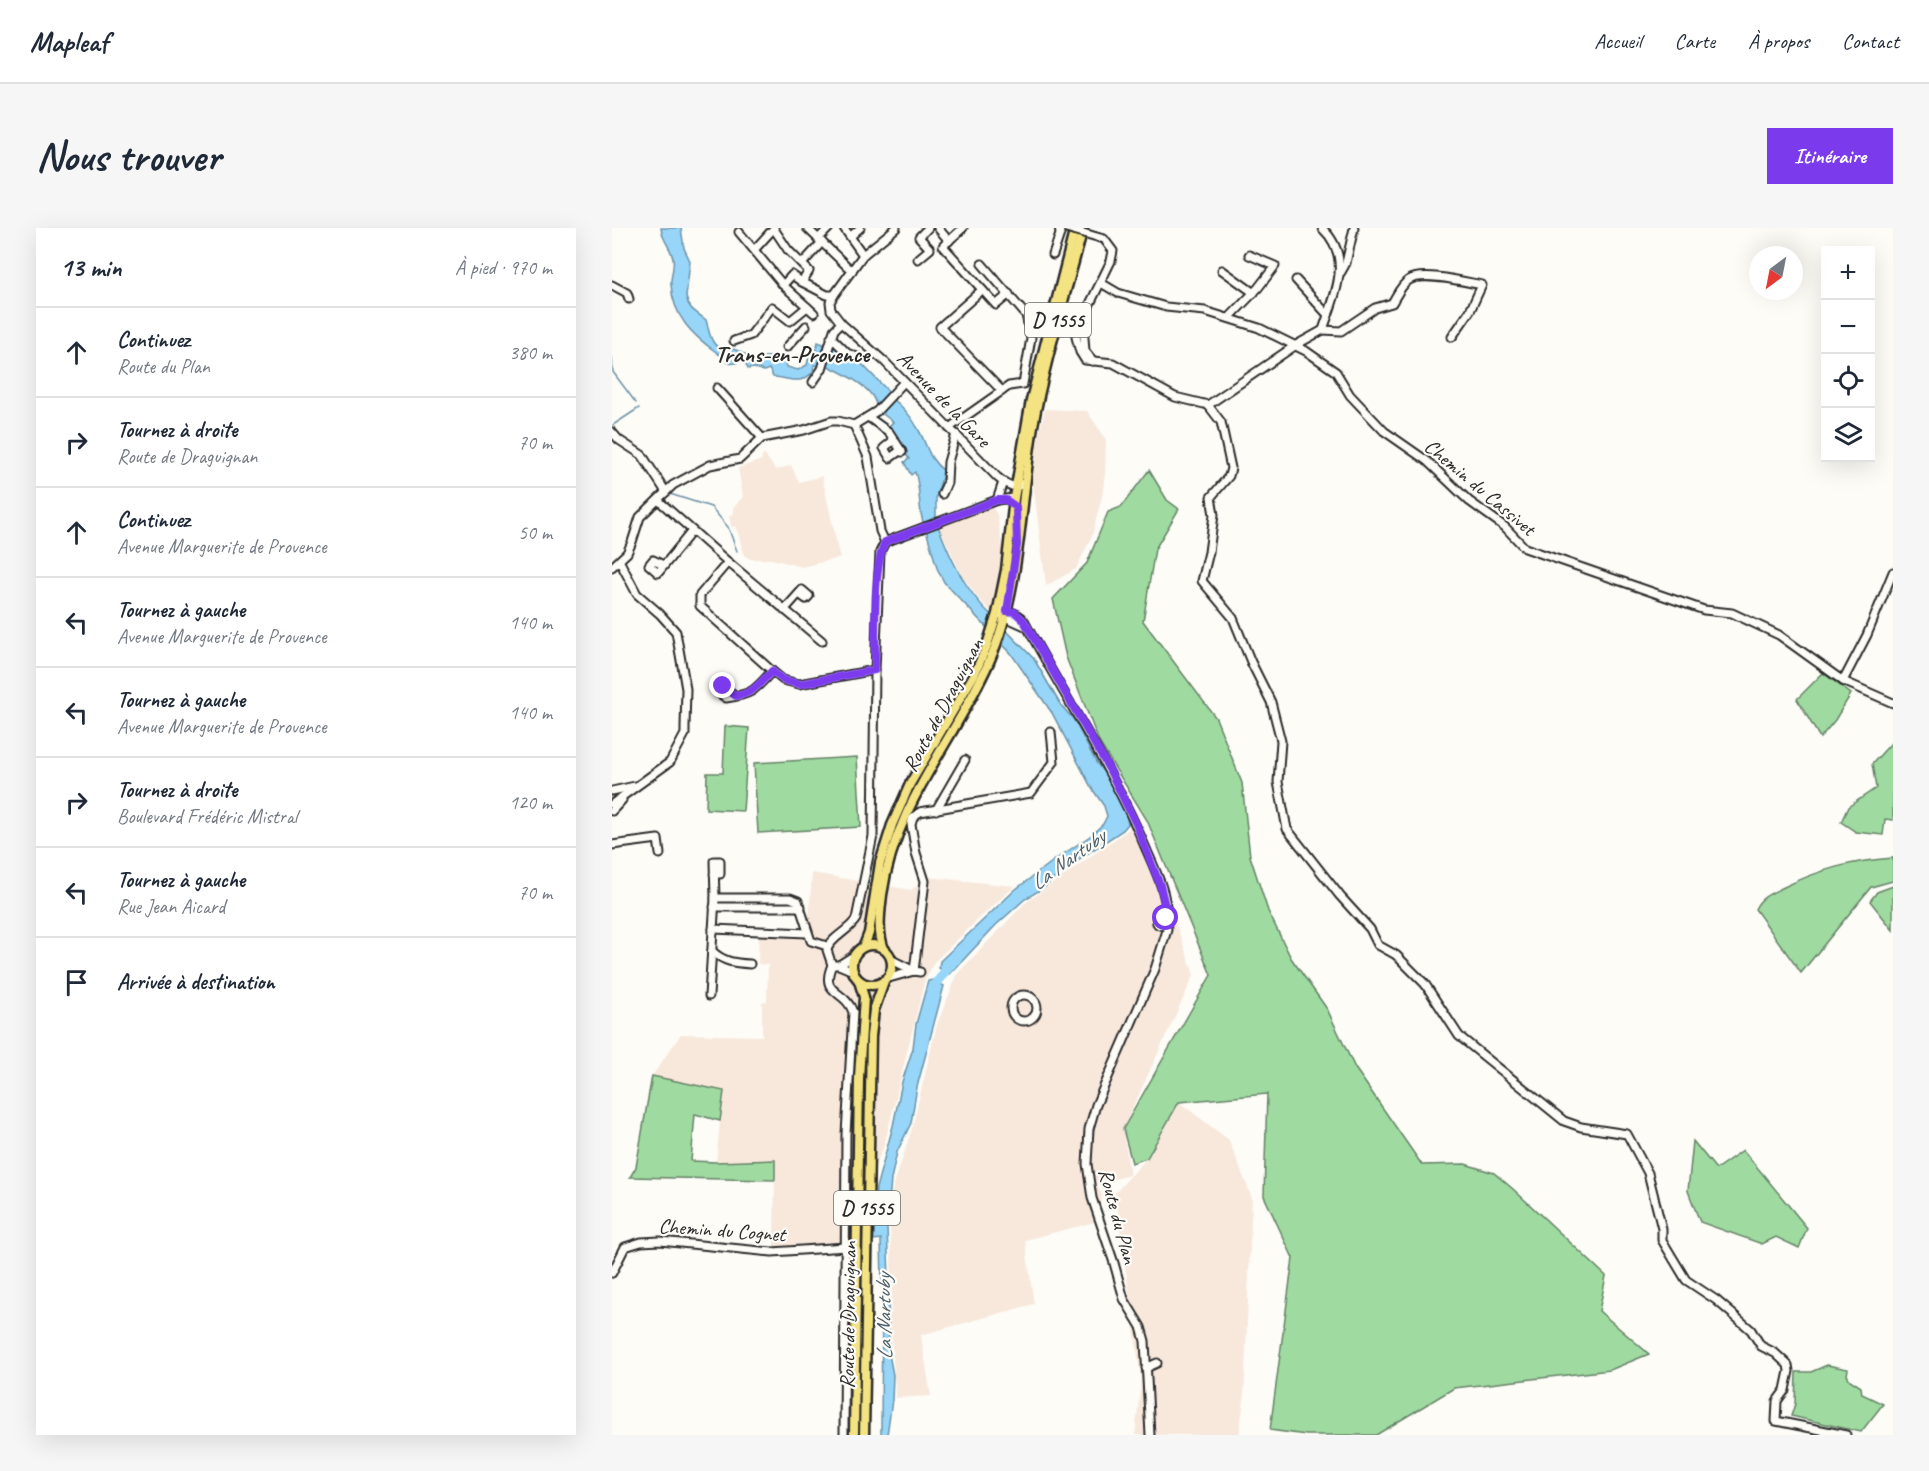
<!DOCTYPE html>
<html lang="fr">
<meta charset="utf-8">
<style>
body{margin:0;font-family:Caveat,sans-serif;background:#f6f6f7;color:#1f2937}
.controls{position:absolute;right:18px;top:18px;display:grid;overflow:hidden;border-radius:0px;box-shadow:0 6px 24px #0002}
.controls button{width:54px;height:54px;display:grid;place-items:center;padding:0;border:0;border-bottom:2px solid #e0e1e3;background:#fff;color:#1f2937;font:30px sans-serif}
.compass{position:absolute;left:1137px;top:18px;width:54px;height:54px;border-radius:50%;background:#fff;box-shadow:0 6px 24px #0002;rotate:212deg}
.stop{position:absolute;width:18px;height:18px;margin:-14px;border:4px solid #7c3aed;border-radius:50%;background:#fff}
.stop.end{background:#7c3aed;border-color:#fff;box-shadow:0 2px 6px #0008}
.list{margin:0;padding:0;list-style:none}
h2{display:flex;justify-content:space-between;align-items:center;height:78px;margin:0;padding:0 24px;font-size:26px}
h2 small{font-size:20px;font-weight:400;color:#747a83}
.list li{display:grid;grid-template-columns:39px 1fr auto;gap:18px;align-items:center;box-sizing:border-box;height:90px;padding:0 24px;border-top:2px solid #e0e1e3}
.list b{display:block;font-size:22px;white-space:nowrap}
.list p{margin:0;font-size:20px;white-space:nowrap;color:#747a83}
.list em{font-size:20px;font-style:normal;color:#747a83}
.icon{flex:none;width:33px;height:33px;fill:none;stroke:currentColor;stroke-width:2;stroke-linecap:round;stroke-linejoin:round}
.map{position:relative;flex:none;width:1281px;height:1207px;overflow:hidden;border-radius:0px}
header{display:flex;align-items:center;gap:36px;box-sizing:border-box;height:84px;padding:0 30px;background:#fff;border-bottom:2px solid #e0e1e3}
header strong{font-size:28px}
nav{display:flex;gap:33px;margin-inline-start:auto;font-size:21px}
.intro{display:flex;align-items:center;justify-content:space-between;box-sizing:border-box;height:144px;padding:0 36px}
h1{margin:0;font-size:42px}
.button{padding:15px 27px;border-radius:0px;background:#7c3aed;color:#fff;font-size:21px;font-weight:700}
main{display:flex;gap:36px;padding:0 36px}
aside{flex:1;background:#fff;border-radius:0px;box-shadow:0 6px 24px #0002}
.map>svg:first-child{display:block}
</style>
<header>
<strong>Mapleaf</strong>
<nav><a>Accueil</a><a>Carte</a><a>À propos</a><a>Contact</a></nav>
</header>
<div class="intro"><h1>Nous trouver</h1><a class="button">Itinéraire</a></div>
<main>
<aside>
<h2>13 min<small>À pied · 970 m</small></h2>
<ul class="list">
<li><svg class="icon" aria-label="ahead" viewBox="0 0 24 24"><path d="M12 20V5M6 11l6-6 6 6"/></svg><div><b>Continuez</b><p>Route du Plan</p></div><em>380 m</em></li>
<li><svg class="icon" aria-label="right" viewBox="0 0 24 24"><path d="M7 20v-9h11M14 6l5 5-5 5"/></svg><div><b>Tournez à droite</b><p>Route de Draguignan</p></div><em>70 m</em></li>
<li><svg class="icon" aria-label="ahead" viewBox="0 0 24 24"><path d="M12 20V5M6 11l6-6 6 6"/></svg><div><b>Continuez</b><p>Avenue Marguerite de Provence</p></div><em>50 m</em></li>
<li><svg class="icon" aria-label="left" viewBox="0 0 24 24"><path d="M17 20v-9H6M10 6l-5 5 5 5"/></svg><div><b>Tournez à gauche</b><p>Avenue Marguerite de Provence</p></div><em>140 m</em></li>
<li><svg class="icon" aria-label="left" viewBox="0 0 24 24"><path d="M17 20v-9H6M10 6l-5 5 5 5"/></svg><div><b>Tournez à gauche</b><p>Avenue Marguerite de Provence</p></div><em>140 m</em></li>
<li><svg class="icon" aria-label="right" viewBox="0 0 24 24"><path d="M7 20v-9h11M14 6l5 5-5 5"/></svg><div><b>Tournez à droite</b><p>Boulevard Frédéric Mistral</p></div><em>120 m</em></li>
<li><svg class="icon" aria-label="left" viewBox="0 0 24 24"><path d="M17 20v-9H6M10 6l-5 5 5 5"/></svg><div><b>Tournez à gauche</b><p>Rue Jean Aicard</p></div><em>70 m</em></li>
<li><svg class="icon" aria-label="arrive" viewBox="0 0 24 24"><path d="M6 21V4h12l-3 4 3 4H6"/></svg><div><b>Arrivée à destination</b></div></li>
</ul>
</aside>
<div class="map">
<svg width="1281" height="1207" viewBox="0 0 1281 1207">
<rect width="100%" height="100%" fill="#fdfcf7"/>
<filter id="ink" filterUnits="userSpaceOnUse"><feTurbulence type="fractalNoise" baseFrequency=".0167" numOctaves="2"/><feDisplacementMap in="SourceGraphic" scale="12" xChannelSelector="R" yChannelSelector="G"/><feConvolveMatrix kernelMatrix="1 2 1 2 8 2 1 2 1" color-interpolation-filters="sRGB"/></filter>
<g filter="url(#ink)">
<g fill="#f8e8dc">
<path d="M433,181L475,183L494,211L493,256L480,308L464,341L434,358L419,239Z"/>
<path d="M153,227L164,242L179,237L187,254L210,248L228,330L190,339L160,331H138L132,327L124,298L119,299L117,287L122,286L121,280L131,269L126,240L150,232V228Z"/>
<path d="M380,279L385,286L391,323L389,350L380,385L366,370L350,348L326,297Z"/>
<path d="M521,598L555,670L582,747L511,901L518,947L484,956L490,967L483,994L413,1012L422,1076L309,1107L319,1168L284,1170L278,1093L280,1058L278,1001L280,963L300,900L325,796L346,745L412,676Z"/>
<path d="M200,645L299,662L316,649L403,658L371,687L322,734L312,755L272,918L228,1016L162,1019L163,932L104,934L111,863L40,848L69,806L150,808V774L155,773L156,737L146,736L147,703H196Z"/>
<path d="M567,874L617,912L640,970L632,1172L627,1207H523L529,1151L503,965L535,930Z"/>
</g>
<g fill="#9fdaa1" stroke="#658266" stroke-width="1.5">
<path d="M537,242L555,272L567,281L543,321L531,393L604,490L630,555L638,628L656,683L679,730L715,781L743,840L810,937L853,936L882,945L901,961L994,1048L987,1083L1037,1126L998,1142L842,1160L764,1207H694L658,1202L681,1030L652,968L655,866L567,874L535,930L520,935L511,901L599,747L535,592L487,514L454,429L441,371L475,335L496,284L509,279Z"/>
<path d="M1211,445L1239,466L1223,492L1208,510L1185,471Z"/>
<path d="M113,498L137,500L131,583L94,581L95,545H111Z"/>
<path d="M1281,513V592L1273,591L1271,607L1244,604L1229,594L1236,579L1264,560L1260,536Z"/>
<path d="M245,529L249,599L146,605L142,535Z"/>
<path d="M1281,630V653L1259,659L1189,745L1143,681C1149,668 1160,665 1172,659C1209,641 1240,633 1281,630Z"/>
<path d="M1281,658V702L1258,673L1265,664Z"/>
<path d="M40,848L112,863L108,893L83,886L79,933L104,934L163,932V952L18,949L24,939Z"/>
<path d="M1081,913L1104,941L1131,922L1195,1000L1187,1020L1164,1009L1150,1016L1088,994L1076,963Z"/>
<path d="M1215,1137L1236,1141L1235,1147L1238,1152L1249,1159L1250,1166L1271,1176L1249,1204L1179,1188L1183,1176L1184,1144H1199Z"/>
</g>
<g fill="#97d6f9" stroke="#6c92a7" stroke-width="1.5">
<path d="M49,0H69L72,20L78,33L74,69C77,83 85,84 94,92C97,102 98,117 110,121C115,122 119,120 124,122C132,126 136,129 146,132L152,129L172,128L175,139L186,142L195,137L198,124L204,122L206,114L214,117L209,138L202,137L201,144C187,158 180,150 161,149L157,141L152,143L142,140L136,141L131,132C114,140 117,133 104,124C80,107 61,88 59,57C58,48 63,40 61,30C58,18 50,12 49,0Z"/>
<path d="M219,116L231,126L244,130L278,165L264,181C266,161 229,144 214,137Z"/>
<path d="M280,170C290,178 299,188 305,199C316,217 315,230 332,243L324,269V291L312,296C306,285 309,260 303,244L299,247L292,234L297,231L276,199L281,194L267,183Z"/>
<path d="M326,298C339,332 353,362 380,388L376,401L332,354L325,340L314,302Z"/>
<path d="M395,403L422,431L448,476L462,492L484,534L496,550L513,583L516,596L511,602L455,639L433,659L413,671L384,697L338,746L327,740L328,733L404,661L444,631L478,608L491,596L495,588L492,578L479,559L440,485L398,424L391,417Z"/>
<path d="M320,752L332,758L305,859L299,895L285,924L279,951L275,999L277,1050L270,1058L269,1011L262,1012L264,960L281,898L290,854L301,820L304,796L316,753Z"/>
<path d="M276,1059L277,1126L281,1147L280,1172L275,1207H269L270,1066Z"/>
</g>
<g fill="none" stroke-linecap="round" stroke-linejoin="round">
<g stroke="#6c92a7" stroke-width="1.5">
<path d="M0,129L1,144L24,175"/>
<path d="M1,197L27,180"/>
<path d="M58,266L99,279L116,299L125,323"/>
</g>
<path stroke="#97d6f9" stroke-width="10" d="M321,766L325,755L340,733"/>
<defs>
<g id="minor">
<path d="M195,0L240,43"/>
<path d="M232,0L251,27"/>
<path d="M284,0L251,27L222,67L218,74L219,82L229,95L273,134L385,249C393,256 404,263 413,254"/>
<path d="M326,0L337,13"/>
<path d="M351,0L331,18L384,77L397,66"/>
<path d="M162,1L176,22L197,43L190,54L215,67H222"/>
<path d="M127,4L171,57L202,85"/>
<path d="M239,8L248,0"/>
<path d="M206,11L217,0"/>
<path d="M492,11L501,23L499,33L472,88L464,109L468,124L473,132L501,135L563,169L596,177L684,117L711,102C722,68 742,30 710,0"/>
<path d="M143,21L162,0"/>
<path d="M441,27L448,6L447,0"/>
<path d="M306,31L318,21L307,9L316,0"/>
<path d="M190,36L210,14"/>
<path d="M610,42L642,65"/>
<path d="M729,44L734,35L742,0"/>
<path d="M684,52L716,87"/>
<path d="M489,55L506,65L554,79L593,83L647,100L694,123L724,144L738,167L772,203L815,233L857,273L893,299L913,320L1092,382L1120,385L1167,407L1231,453L1281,475"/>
<path d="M0,57L15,65L17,71"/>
<path d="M171,57L180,47L190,54"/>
<path d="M370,62L328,99L390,163"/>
<path d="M617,90L646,60L663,38L637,27"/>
<path d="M471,96L473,123L481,133"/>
<path d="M711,102L729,103L763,80L780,75C785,67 789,57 797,52C811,43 854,54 870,57L858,83L840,109"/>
<path d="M219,109L235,125L245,129"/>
<path d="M122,113L139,107L160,79L178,93L195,79"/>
<path d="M175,119L194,98"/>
<path d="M201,154L210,141L222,102L229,95"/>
<path d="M105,160L150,210"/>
<path d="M596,177L609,194L619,240L617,248L599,269L602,287L597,324L590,353L621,390L639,434L659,474L669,513L666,554L675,601L728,668L758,701L766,717L784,727L813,756L847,808L952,893L969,899L1015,906L1036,945L1050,1001V1012L1074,1052L1104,1072L1131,1095L1139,1102L1149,1118L1163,1125L1176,1137L1177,1143L1173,1162L1165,1173L1164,1193L1234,1207"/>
<path d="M256,189L277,204L290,224"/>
<path d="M242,197L256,229L268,303L273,314"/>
<path d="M242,197L265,183L292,154"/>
<path d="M337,200L397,158L411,156L419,110L414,87L370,36"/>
<path d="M0,204L7,212L30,227L54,264"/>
<path d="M282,212L272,220L278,230L289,222"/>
<path d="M330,266L335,255L336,234L344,206"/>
<path d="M46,272L116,334L88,367V378L160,443L171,452L187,456L263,442"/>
<path d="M385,272L391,254"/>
<path d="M404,281V311"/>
<path d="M116,334L210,413"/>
<path d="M51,337L41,332L37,337L46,345L80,303"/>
<path d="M0,339L15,325L20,314L28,289L61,257L98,237L128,231L150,210L192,202L219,193H226L242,197"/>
<path d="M395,358L391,388L413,398"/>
<path d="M172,382L174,380L190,362L197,368L194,371L187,366"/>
<path d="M390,384C399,382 406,386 412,393C453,470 501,542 535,623C544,643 557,670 554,693"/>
<path d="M1231,453L1255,407L1281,344"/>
<path d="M124,468L111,458L106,464L114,470C141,466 142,463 160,443"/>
<path d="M0,563L23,558"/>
<path d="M0,576L58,534L73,506V499L74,461L64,404L48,386L25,366L8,334"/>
<path d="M324,582L353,532"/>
<path d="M0,583L10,572"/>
<path d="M0,617L46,611L48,626"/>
<path d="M102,646H108V633H102L103,670H178L186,673L199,713L215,718"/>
<path d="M102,679H189"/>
<circle cx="549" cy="693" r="4.5"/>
<path d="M101,701L195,705"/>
<path d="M100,723C112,734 122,735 138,736"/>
<path d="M280,732L302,743"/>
<path d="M220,737C207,767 233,761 241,784L234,906L232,1207"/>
<path d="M227,737L243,727"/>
<path d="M241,743L227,737H220L215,722C218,710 237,703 244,691L261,608L263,442L268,324L273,314L385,272L402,270"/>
<path d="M302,743L313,653L304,625L299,596L301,589L308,584L419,565L442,534L439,504"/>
<path d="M277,750L302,743L308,744"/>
<circle cx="412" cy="780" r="13"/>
<path d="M97,768L103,670"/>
<path d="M0,1045L13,1019L29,1014L48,1013L160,1024L234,1019"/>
<path d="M534,1140L545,1135"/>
<path d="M538,1207L533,1113L529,1099L512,1071L502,1035L480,970L475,936L477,901L484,877L543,741L555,702L554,693"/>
</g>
<g id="major">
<circle cx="260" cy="737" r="20"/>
<path d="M252,718L257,705L268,635L280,597L298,556L362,447L374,420L385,386L394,342L402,270L419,172L463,0"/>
<path d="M272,721C265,703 268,685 270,667C283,575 341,515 377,434C409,363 408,274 421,198C433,131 454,66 471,0"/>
<path d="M242,1207L247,850L252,769L247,753"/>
<path d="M252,1207L259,808L262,782L272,754"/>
</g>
</defs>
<use href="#minor" stroke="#2b2b2b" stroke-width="11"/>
<use href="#major" stroke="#2b2b2b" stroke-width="13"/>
<use href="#minor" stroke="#fdfcf7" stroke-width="7"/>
<use href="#major" stroke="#f4e382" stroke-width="8"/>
<defs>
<path id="minor-bridge" d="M454,0L492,11"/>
</defs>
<use href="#minor-bridge" stroke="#2b2b2b" stroke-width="11" stroke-linecap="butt"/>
<use href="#minor-bridge" stroke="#fdfcf7" stroke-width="7"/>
</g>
</g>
<g fill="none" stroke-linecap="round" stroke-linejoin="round" filter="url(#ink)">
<path stroke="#7c3aed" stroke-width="8" d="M111,458L124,468C141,466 148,455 160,443L171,452L188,456L263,442C264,409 260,340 273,314L385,272H394L404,279L405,317L395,383L403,384L412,393L497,541L524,596L548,657L554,682V690"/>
</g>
<g text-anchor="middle" stroke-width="4.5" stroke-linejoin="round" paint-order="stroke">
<g fill="#fdfcf7" stroke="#6a6a68" stroke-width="1.5">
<rect x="413" y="75" width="66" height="34" rx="4.5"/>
<rect x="222" y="963" width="66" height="34" rx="4.5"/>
</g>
<g font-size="20" font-weight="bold" fill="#2b2b2b">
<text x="446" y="99">D 1555</text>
<text x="255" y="987">D 1555</text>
</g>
<g font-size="21" fill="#2b2b2b" stroke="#fdfcf7">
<text transform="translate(332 171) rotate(46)" y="7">Avenue de la Gare</text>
<text transform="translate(868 259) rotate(40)" y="7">Chemin du Cassivet</text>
<text transform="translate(331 477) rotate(-62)" y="7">Route de Draguignan</text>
<text transform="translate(506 988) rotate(75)" y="7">Route du Plan</text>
<text transform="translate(110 1002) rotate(4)" y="7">Chemin du Cognet</text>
<text transform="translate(236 1087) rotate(-89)" y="7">Route de Draguignan</text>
</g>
<g font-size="22" font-style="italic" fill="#4b5e69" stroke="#fdfcf7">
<text transform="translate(455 631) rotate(-36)" y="8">La Nartuby</text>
<text transform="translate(271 1089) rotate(-91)" y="8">La Nartuby</text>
</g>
<g font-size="24" font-weight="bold" fill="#2b2b2b" stroke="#fdfcf7">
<text x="180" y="134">Trans-en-Provence</text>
</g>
</g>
</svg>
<div class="controls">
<button>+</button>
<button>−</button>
<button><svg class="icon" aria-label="locate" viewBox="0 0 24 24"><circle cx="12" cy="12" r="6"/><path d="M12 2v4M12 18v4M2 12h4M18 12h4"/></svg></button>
<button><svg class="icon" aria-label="layers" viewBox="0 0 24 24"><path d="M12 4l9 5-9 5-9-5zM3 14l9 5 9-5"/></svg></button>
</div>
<svg class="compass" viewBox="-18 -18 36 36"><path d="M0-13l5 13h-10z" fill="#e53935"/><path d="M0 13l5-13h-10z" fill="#747a83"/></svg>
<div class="stop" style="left:554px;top:690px"></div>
<div class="stop end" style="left:111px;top:458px"></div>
</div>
</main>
